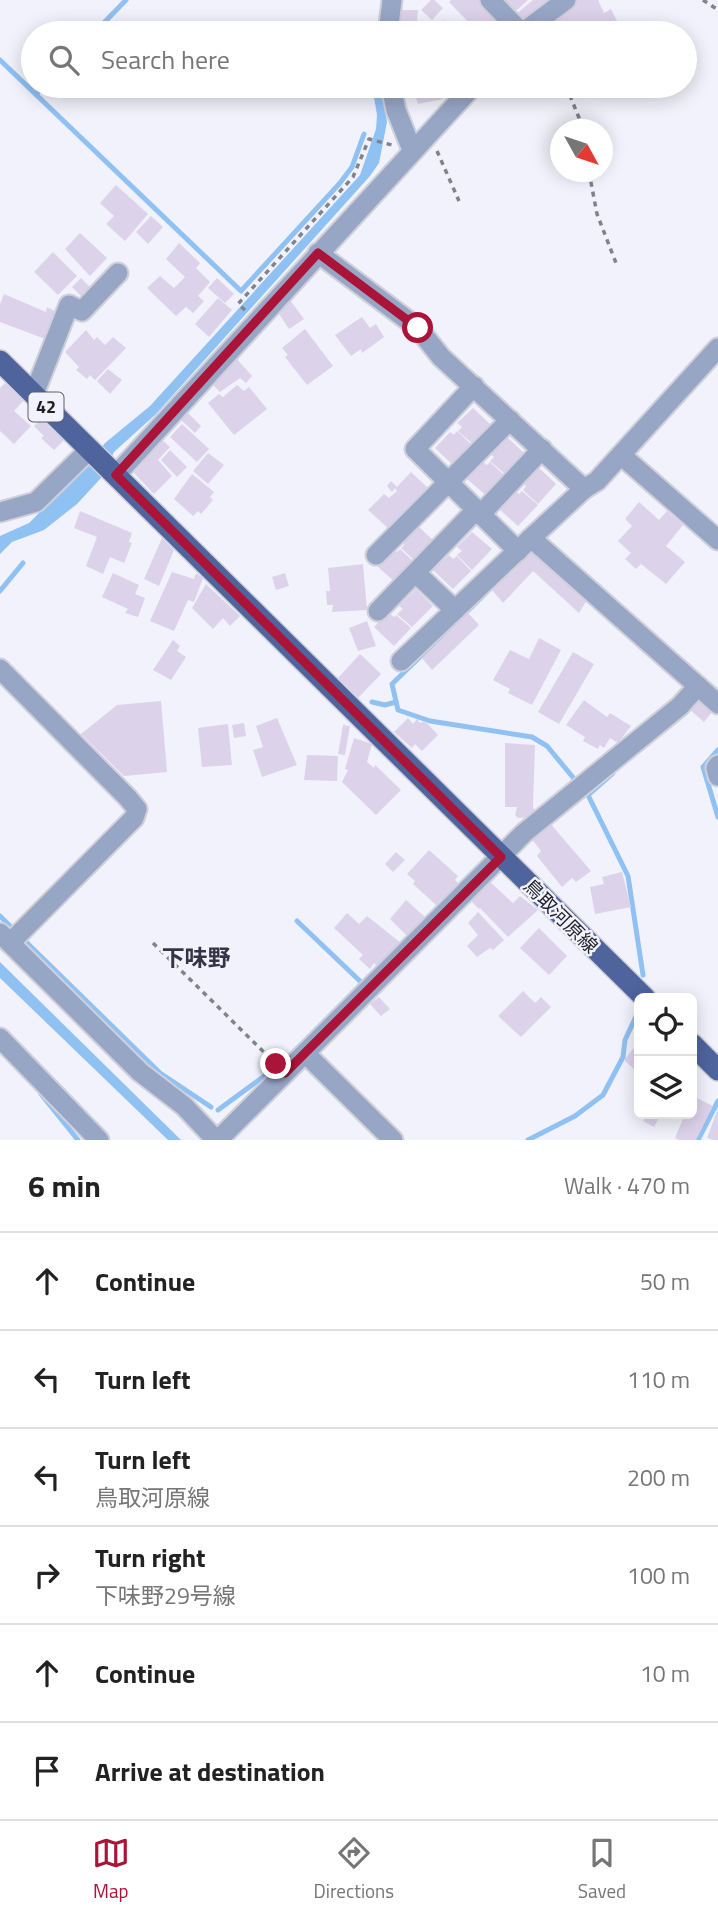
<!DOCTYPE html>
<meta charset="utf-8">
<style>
body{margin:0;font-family:"Titillium Web","Noto Sans JP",sans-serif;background:#f2f2f2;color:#222}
.controls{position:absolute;right:21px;bottom:21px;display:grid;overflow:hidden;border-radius:10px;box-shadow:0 4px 18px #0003}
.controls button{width:63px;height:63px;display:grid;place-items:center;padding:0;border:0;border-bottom:2px solid #e0e0e0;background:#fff;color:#222;font:35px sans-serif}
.compass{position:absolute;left:550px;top:119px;width:63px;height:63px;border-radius:50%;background:#fff;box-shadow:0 4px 18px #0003;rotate:130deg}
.stop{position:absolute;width:21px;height:21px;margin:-16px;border:5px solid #aa1438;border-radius:50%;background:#fff}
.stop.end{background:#aa1438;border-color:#fff;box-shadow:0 2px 7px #0008}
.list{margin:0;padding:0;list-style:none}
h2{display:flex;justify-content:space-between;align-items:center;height:91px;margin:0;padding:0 28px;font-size:30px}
h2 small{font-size:23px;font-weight:400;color:#767676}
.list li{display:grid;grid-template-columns:46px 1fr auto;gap:21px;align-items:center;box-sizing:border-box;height:98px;padding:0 28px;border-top:2px solid #e0e0e0}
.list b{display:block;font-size:26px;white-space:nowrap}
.list p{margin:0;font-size:23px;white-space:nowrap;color:#767676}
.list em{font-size:23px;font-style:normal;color:#767676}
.icon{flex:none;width:38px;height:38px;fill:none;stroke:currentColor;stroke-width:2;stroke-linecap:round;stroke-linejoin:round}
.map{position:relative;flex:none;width:718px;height:1140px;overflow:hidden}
.search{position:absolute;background:#fff;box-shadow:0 4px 18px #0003;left:21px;right:21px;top:21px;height:77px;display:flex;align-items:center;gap:18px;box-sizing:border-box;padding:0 24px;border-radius:38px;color:#767676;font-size:26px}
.sheet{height:679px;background:#fff}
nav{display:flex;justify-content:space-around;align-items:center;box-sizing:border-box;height:98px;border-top:2px solid #e0e0e0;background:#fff;font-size:19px;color:#767676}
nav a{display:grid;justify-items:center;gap:4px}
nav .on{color:#aa1438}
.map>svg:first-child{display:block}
</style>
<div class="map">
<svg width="718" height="1140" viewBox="0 0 718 1140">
<rect width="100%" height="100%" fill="#f2f2fc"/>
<g fill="#90c1f3">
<path d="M372,86H381L387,122L379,163L370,176L156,414L114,452L101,478L77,504L44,530L12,542L0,554V536L29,523L83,469L105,443L150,406L360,175L376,129L377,115Z"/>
<path d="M0,962L181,1140H168L0,978Z"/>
</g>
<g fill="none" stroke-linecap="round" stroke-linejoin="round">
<g stroke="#90c1f3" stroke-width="5">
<path d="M94,33L126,0"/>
<path d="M0,60L241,291L340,183L352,167L364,134"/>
<path d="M38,92L44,86"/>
<path d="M0,591L23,563"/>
<path d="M483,596L392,684L398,710L430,721L532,737L547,746L576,781"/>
<path d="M372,702L385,705L396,702"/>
<path d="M718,750L703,767L718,817"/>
<path d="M613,773L588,795L628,876L643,975"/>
<path d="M0,916L15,931"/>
<path d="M297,921L362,983L359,986"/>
<path d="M22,938L160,1073L211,1107"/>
<path d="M41,1094L78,1140"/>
<path d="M218,1110L274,1069"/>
<path d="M528,1140L575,1116L603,1095L623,1057L625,1040L639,1010"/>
<path d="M698,1140L718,1101"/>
</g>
</g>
<g fill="#dcd3ea">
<path d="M431,0H434L443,8L432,20L421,10Z"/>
<path d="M451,0H486L507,22L500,29L494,23L489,29L482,21L475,29L449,2Z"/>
<path d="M504,0H528L516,11Z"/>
<path d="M533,0H552L522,24L515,15Z"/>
<path d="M578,0H598L604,13L611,9L620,27L611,33H550L543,25Z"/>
<path d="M400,10H418L416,33H397Z"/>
<path d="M444,20L446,24L448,22L456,33H434L430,29Z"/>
<path d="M412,86H447L451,93L442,95L443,99L418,104Z"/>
<path d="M116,185L148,214L125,241L106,224L114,216L100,203Z"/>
<path d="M151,216L163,227L148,244L136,232Z"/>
<path d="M80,233L107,258L90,276L65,249Z"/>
<path d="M179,243L200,263L196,268L210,282L198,296L204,301L193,313L186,307L176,316L147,288L160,276L174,288L185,277L166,259Z"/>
<path d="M53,252L77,276L58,295L34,272Z"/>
<path d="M81,278L91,288L82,297L72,287Z"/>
<path d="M217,278L234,294L225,303L208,288Z"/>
<path d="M4,294L46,312L47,307L59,313L48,340L0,322V304Z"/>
<path d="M218,298L232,310L209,337L195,324Z"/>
<path d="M290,300L304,319L289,329L277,311Z"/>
<path d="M362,317L370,328L376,324L384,337L362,353L361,349L351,356L335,335Z"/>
<path d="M305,329L333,366L307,385L285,357L288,355L282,348Z"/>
<path d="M86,330L94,340L97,337L105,345L113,337L126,348L95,380L90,375L87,379L76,370L79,367L65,352Z"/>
<path d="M236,358L252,376L246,383L240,378L220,392L211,383Z"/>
<path d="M108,369L122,380L110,394L97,381Z"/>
<path d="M5,383L24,400L14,411L31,426L14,444L0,431V388Z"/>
<path d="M237,385L244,391L249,387L267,409L234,435L208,403L219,394L223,397Z"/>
<path d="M473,408L492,426L474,445L458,431L462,427L457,423Z"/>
<path d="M187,412L201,426L195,433L180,419Z"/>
<path d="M41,419L64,440L54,450L41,438L44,436L34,426Z"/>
<path d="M182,424L209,449L197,462L170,437Z"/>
<path d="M457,431L473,446L454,466L435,448L450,432L454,435Z"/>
<path d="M506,436L526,455L507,476L490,461L494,457L490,454Z"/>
<path d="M160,438L170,447L158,460L172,476L154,494L134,473L143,462L140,459Z"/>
<path d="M170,450L187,467L177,477L161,460Z"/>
<path d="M208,453L224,465L208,484L193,471Z"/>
<path d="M483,462L487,465L490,462L506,477L488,497L467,479Z"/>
<path d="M537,466L556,484L538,504L523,490L526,486L523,483Z"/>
<path d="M411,472L428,488L389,529L368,510L384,494L389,498L397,491L395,488L392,492L387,486L391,481L397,487Z"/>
<path d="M192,474L214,492L210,497L213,500L201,514L198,511L193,516L174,499Z"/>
<path d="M515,491L519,494L522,491L538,505L518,526L499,509Z"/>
<path d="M639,502L659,520L667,511L683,525L666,546L685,562L666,584L641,564L636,569L625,559L631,553L618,541L632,526L625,519Z"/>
<path d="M80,511L132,533L129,542L132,543L124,563L110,557L103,574L86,566L97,537L74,528Z"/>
<path d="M418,526L436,543L417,563L401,548L404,545L403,542Z"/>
<path d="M472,532L492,549L472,570L457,555L462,551L457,547Z"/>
<path d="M162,538L174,550L159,586L144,579Z"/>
<path d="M392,549L397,552L400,549L416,564L397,584L377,566Z"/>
<path d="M533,551L587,600L579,613L533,571L503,603L492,590Z"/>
<path d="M449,555L453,559L457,556L471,571L453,589L433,570Z"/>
<path d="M363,564L367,610L332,612L333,605H327L326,591H330L328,568Z"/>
<path d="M172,572L194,579L196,573L203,578L194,602L188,600L174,631L150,621Z"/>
<path d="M113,573L139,585L135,594L145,598L138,617L125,613L128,609L102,597Z"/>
<path d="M285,573L289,586L276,590L272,577Z"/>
<path d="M206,584L240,616L230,626L223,618L213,629L192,608Z"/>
<path d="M416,589L433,606L412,627L397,614L403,609L399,606Z"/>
<path d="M388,612L394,617L396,615L411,628L394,646L374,627Z"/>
<path d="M468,613L479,625L432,670L422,658Z"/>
<path d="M367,621L376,646L358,651L349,628Z"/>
<path d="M539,638L561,650L532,705L508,693L510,689L493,680L510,650L529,659Z"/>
<path d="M173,640L180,646L177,651L186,657L171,680L153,670Z"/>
<path d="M573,652L594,664L559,724L538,712Z"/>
<path d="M360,654L381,674L358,698L338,678Z"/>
<path d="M699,699L712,712L704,722L689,709Z"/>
<path d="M584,700L607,717L610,713L631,726L618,743L610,738L604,748L600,745L598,749L583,741L585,737L566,725Z"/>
<path d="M161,701L167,772L124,776L81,734L117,705Z"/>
<path d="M277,718L297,765L262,777L253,750L263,747L256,726Z"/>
<path d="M408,718L413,724L417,719L420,723L425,721L438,735L422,751L415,744L412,748L394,732Z"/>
<path d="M244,723L246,736L234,738L232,725Z"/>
<path d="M228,724L232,765L202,767L198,728Z"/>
<path d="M343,725L350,726L345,755L338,754Z"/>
<path d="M354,738L372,744L367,762L374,768L375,765L401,790L376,815L342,782L348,770L345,769Z"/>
<path d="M505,743L535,745L533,807L536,814L534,817L518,818L515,815L517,807H505Z"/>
<path d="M307,755L338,756L337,781L304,780Z"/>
<path d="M549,822L591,871L576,882L572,878L562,887L537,856L541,851L531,838Z"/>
<path d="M429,850L458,876L455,880L460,885L445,902L442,899L436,905L413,884L415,881L407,874Z"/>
<path d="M396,852L405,860L393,872L385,864Z"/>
<path d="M622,872L631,907L595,914L590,887L604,884L602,877Z"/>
<path d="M488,880L513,903L520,896L538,910L508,937L480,908L479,909L470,900Z"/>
<path d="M406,900L425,917L407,936L390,919Z"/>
<path d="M478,912L504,940L493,950L490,948L477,957L467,946L478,935L468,923Z"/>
<path d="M347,913L359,924L367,916L401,943L379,968L374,963L370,969L359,959L363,955L334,928Z"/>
<path d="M539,928L567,956L549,975L520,948Z"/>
<path d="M523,991L535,1003L541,997L551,1007L521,1037L498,1016Z"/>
<path d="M379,997L390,1009L381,1016L370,1004Z"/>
<path d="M639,1042V1074L624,1060Z"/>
<path d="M693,1096L713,1106L696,1140H679L675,1138L685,1114H692Z"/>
<path d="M718,1108V1140H714L707,1138Z"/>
<path d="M647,1114H661L654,1127L643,1121Z"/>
</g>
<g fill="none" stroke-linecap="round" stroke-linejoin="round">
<defs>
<g id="minor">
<path d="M490,0L522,33"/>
<path d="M388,33L392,0"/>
<path d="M522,33L566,0"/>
<path d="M391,86L396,110L412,150"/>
<path d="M318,253L418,328L441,357L584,489"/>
<path d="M474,386L415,449L518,551"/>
<path d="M34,394L69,305L82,311L118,273"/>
<path d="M621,455L718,540"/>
<path d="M116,475L473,86"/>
<path d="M0,512L36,502L90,449"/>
<path d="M480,515L542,449"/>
<path d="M531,538L584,489L597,481L718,348"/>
<path d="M376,555L510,420"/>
<path d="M416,573L455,610"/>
<path d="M378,611L476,510"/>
<path d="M401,661L531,538L718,704"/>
<path d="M0,669L128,798L137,809L134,818L10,943"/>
<path d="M718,765L716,768L718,776"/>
<path d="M0,933L140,1072L184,1106L216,1140"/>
<path d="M0,1038L99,1140"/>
<path d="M218,1140L305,1053"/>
<path d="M393,1140L305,1053L524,833L680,706L698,686"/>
</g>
<g id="major">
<path d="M0,361L645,998"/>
<path d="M692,1044L718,1070"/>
</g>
</defs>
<use href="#minor" stroke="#d0d0da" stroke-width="23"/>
<use href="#major" stroke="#d0d0da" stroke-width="24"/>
<g stroke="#82828c" stroke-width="3.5" stroke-dasharray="5 5" stroke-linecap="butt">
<path d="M703,0L718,10"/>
<path d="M566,86L584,130"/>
<path d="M437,151L459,201"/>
<path d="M589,172L597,214L616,263"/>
<path d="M245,310L238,304L353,177L369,139L392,145"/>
<path d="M153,943L274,1062"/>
</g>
<use href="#minor" stroke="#98a6c6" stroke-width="19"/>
<use href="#major" stroke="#4f649d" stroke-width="21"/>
</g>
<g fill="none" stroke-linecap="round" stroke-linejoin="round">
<path stroke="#aa1438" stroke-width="9" d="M276,1064L285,1073L501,857L116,475L318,253L418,328"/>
</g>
<g text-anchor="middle" stroke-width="5" stroke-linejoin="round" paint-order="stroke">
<rect fill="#f2f2fc" stroke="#5e5e68" stroke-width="2" x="28.5" y="392.5" width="35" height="29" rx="5"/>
<g font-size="18" font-weight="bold" fill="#1f1f28">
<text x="46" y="413">42</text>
</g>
<g font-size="19" fill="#1f1f28" stroke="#f2f2fc">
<text transform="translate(561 916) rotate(45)" y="7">鳥取河原線</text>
</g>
<g font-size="23" font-weight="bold" fill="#353447" stroke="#f2f2fc">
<text x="196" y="966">下味野</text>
</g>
</g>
</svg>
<div class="controls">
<button><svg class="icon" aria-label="locate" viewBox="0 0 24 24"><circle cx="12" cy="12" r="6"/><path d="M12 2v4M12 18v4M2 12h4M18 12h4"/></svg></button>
<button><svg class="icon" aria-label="layers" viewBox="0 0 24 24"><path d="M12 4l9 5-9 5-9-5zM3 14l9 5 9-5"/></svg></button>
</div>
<svg class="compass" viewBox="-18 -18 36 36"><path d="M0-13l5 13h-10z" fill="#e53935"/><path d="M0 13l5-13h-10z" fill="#767676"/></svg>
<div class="stop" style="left:418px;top:328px"></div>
<div class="stop end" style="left:276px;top:1064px"></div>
<div class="search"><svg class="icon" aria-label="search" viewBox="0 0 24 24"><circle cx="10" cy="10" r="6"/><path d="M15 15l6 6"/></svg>Search here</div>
</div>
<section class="sheet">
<h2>6 min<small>Walk · 470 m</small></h2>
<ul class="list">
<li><svg class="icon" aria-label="ahead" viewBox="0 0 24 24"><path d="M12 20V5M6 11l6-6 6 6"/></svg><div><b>Continue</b></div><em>50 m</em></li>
<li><svg class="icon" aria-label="left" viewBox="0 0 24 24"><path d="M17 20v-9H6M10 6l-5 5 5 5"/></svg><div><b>Turn left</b></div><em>110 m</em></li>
<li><svg class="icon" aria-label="left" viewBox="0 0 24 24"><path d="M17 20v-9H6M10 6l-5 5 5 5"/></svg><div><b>Turn left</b><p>鳥取河原線</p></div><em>200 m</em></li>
<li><svg class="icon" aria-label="right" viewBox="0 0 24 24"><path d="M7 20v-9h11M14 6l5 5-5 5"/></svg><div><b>Turn right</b><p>下味野29号線</p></div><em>100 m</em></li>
<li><svg class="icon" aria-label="ahead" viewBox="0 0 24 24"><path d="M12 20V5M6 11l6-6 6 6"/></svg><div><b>Continue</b></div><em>10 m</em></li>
<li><svg class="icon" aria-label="arrive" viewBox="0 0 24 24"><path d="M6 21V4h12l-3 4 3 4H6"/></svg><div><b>Arrive at destination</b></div></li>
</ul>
</section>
<nav>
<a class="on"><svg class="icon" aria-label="map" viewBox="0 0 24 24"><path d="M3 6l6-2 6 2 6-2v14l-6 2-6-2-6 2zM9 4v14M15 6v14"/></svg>Map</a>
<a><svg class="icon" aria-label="directions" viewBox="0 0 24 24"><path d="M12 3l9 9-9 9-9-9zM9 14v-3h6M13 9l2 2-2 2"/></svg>Directions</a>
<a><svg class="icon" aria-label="saved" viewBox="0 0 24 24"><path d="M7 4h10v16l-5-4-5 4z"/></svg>Saved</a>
</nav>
